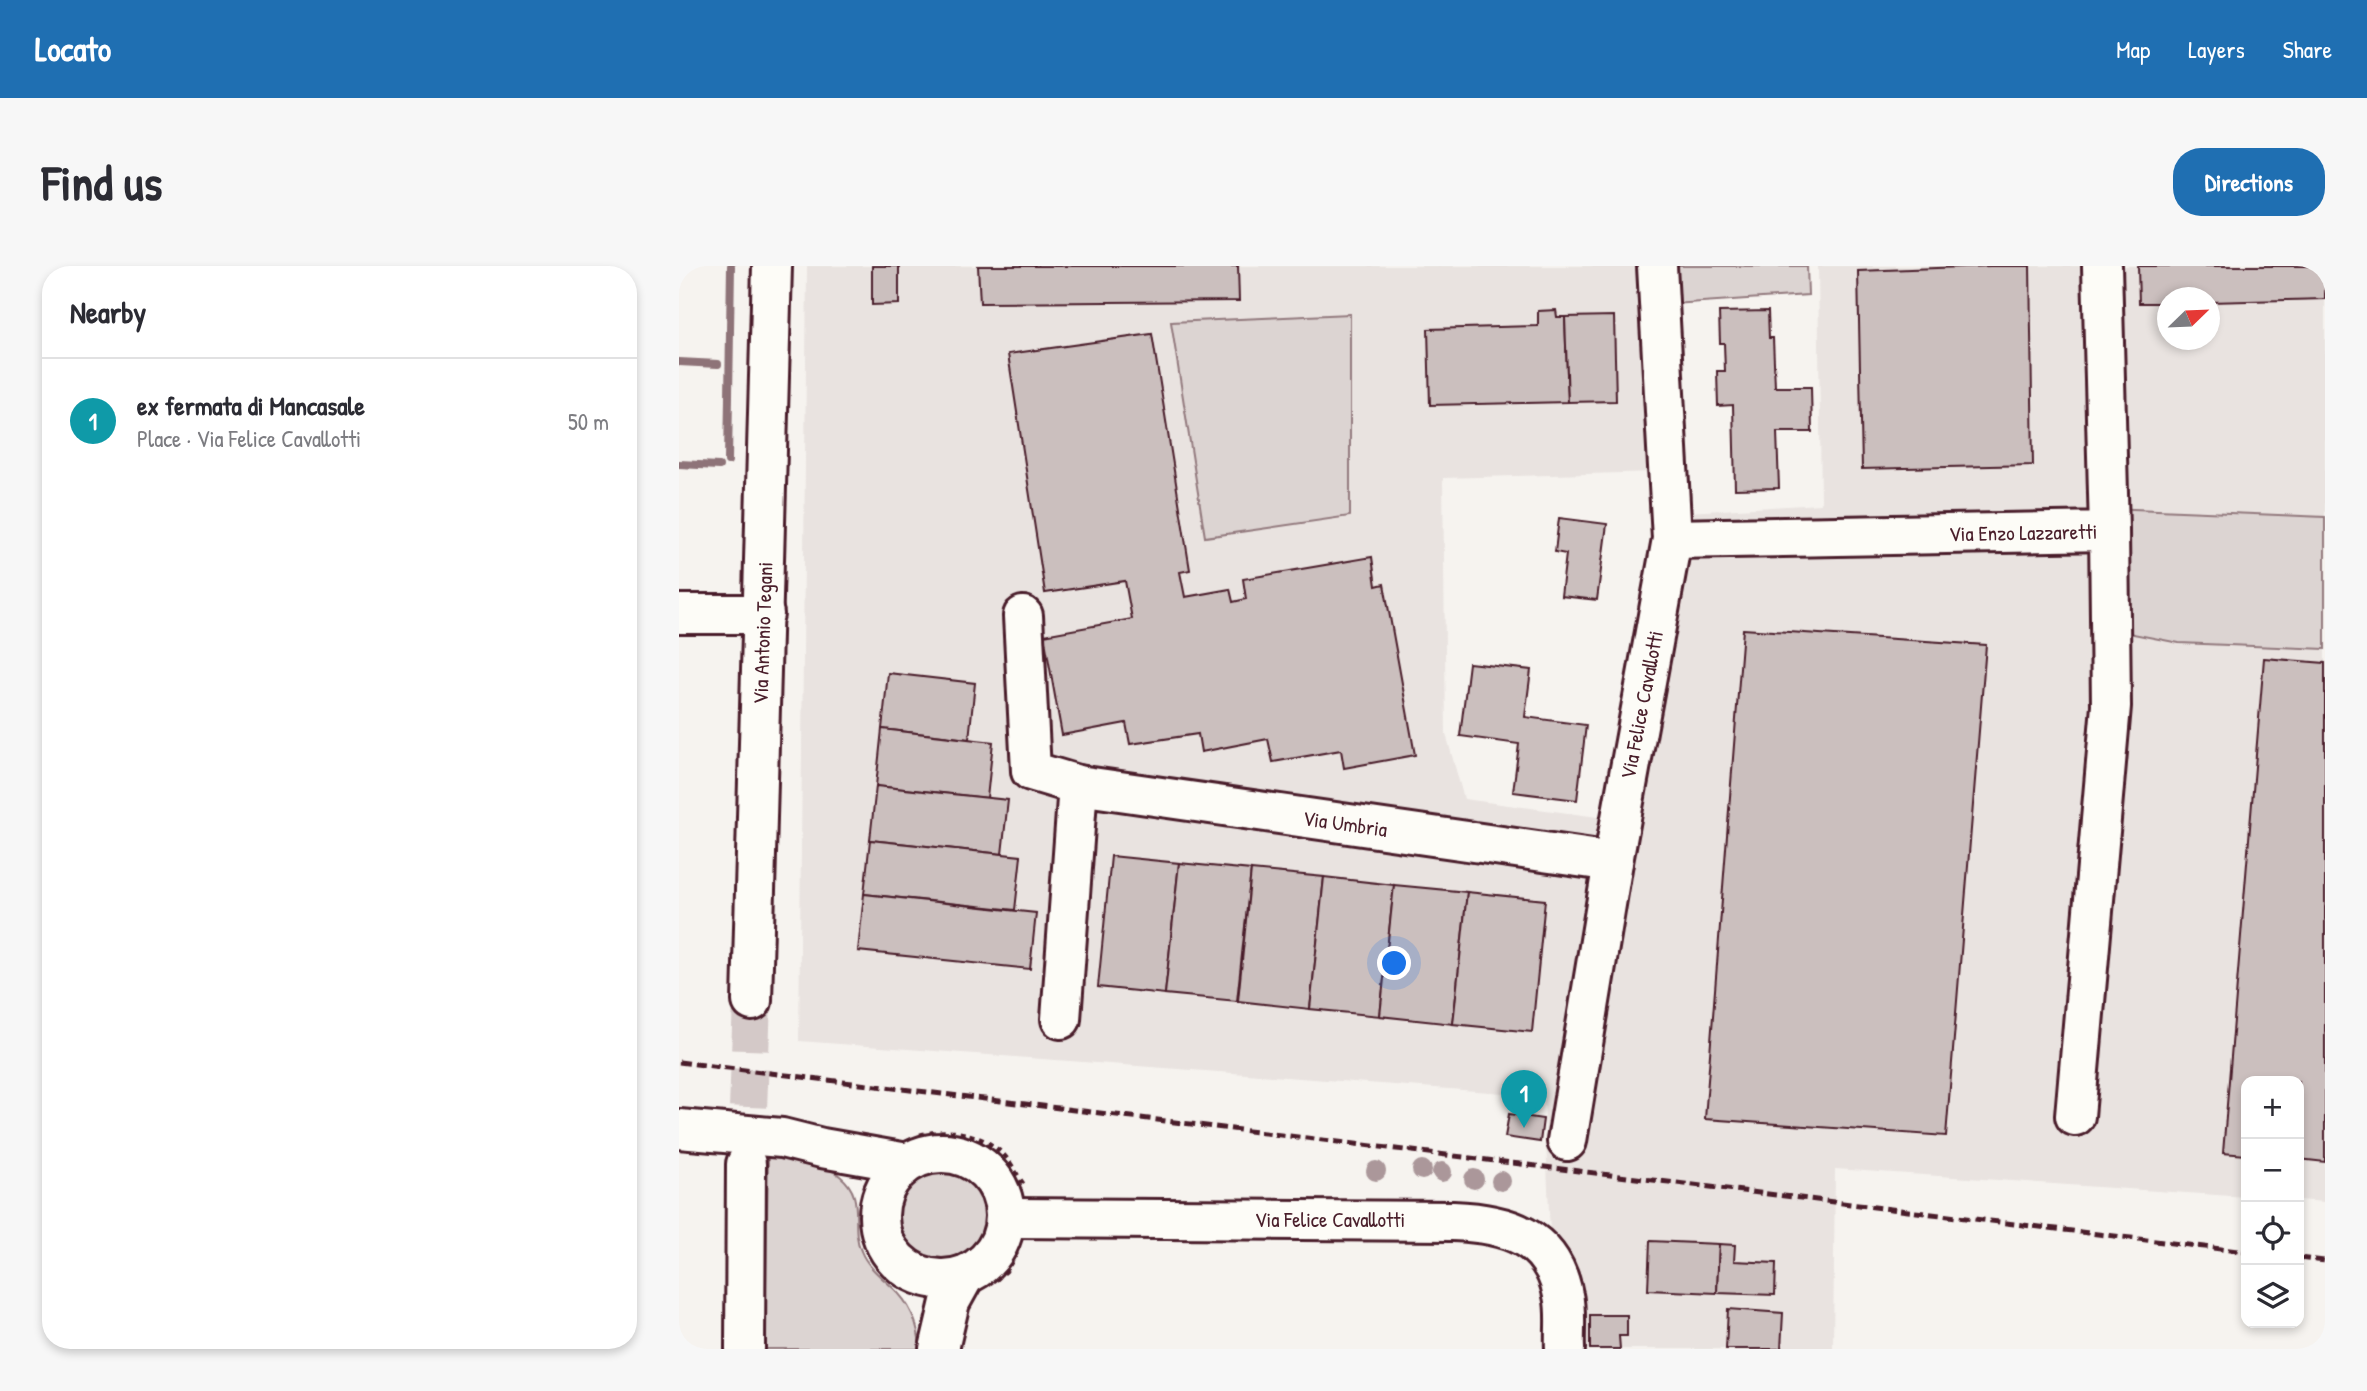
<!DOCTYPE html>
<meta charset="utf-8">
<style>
body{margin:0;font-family:"Patrick Hand",sans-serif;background:#f7f7f7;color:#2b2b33}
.controls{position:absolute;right:21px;bottom:21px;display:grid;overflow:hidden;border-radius:14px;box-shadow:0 4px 10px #0003}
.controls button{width:63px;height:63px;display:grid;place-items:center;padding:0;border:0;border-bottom:2px solid #e1e1e2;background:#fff;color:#2b2b33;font:35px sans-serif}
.compass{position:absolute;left:1478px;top:21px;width:63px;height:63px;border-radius:50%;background:#fff;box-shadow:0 4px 10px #0003;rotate:67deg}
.you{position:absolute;left:716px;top:698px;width:24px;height:24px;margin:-18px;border:5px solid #fff;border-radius:50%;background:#1a73e8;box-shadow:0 0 0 10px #1a73e833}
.badge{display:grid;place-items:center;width:46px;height:46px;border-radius:50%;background:#1f6fb2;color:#fff;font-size:23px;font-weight:700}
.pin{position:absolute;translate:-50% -58px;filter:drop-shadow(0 2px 4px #0008)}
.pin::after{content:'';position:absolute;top:37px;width:24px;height:21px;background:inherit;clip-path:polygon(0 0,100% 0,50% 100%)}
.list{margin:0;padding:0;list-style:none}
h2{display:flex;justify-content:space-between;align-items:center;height:91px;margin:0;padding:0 28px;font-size:30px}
h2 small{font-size:23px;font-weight:400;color:#7c7c81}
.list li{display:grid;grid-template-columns:46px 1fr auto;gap:21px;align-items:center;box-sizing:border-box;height:126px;padding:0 28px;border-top:2px solid #e1e1e2}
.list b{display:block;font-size:26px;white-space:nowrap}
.list p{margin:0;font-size:23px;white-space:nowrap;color:#7c7c81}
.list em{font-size:23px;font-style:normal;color:#7c7c81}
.icon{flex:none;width:38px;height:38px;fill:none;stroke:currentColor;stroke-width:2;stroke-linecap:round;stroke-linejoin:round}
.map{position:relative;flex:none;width:1646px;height:1083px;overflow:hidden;border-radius:28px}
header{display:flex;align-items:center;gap:42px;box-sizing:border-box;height:98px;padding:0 35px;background:#1f6fb2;color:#fff}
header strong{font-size:33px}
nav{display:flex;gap:38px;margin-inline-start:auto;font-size:24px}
.intro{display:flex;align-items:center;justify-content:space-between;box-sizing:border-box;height:168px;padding:0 42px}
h1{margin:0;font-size:49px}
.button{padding:18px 32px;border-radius:28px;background:#1f6fb2;color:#fff;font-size:24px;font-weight:700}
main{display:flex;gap:42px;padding:0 42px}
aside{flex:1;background:#fff;border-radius:28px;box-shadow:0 4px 10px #0003}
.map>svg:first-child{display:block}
</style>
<header>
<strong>Locato</strong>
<nav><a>Map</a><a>Layers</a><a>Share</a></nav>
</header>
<div class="intro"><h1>Find us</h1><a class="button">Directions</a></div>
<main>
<aside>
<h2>Nearby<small></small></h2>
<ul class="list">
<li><span class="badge" style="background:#0f9aa8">1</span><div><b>ex fermata di Mancasale</b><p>Place · Via Felice Cavallotti</p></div><em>50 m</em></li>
</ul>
</aside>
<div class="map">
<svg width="1646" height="1083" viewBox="0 0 1646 1083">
<rect width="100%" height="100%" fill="#f6f3ef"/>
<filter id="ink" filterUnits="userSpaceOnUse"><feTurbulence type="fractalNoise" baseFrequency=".0143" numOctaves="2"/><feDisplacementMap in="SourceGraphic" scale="14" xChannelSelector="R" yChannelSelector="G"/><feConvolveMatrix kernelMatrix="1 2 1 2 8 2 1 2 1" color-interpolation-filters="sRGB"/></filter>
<g filter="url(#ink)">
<path fill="#e9e3e0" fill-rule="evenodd" d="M128,0H976L979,206L764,212L767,468L785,533L941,554L992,247L1142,238L1139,0H1646V251L1430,242L1449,367L1500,377L1646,383V936L1620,934V815H1567V931L1156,903L1154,1083H876L865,830L120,775ZM1489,32H1531V74H1489Z"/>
<g fill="#dcd4d2" stroke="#937a7e" stroke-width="2">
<path d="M992,0H1128L1129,29L994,38Z"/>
<path d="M671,48V250L526,271L492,56Z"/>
<path d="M1430,242L1646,251V383L1500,377L1449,367Z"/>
<path d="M89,891C113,894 141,894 161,910C188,932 170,958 182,985C188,1000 201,1010 213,1021C231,1037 240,1059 241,1083H86Z"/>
<circle cx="262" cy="950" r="47"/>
</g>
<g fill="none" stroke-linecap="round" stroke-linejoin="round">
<g stroke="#8e7378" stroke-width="8">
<path d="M0,96L39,98"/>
<path d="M49,195L52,0"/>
<path d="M0,198L40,200"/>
</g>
</g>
<g fill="#cbbfbe" stroke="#4a1f2b" stroke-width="2">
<path d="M193,0H220V38L193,39Z"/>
<path d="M299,0H559L560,35L301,37Z"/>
<path d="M1311,0H1351L1354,199L1183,203L1179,5Z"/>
<path d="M1459,0H1646V33L1531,36V32H1489V37H1460Z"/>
<path d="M877,44L878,51H886L889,136L751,139L749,63L859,60V45Z"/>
<path d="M1089,45L1090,72H1094L1096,121H1132L1133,166H1098L1100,222L1056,223L1054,139L1039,140L1038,105H1046L1045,77H1041L1040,46Z"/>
<path d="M935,50L937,135L889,136L886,51Z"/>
<path d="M473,68L511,304L501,306L506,331L551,323L554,336L567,333L564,313L693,291L697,320L705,318L736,489L665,502L662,484L594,496L589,473L522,486L519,468L451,478L447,457L383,469L365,369L453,353L446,315L366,327L329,88Z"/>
<path d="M880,252L928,258L918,334L882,330L887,288L876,286Z"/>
<path d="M1064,363L1307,379L1267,870L1026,853Z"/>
<path d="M1585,392L1646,397V896L1620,893V815H1567V889L1544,887Z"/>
<path d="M790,397L852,404L846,451L907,459L898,534L834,526L840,478L781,470Z"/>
<path d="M209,407L296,417L290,473L203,463Z"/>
<path d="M203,463L314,476L308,532L197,520Z"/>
<path d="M197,520L329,534L323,588L191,574Z"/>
<path d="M191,574L342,590L336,644L185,628Z"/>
<path d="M432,590L500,597L486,728L419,721Z"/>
<path d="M500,597L572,604L558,735L486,728Z"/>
<path d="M572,604L645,611L631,743L559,735Z"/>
<path d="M645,611L715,619L701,750L631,743Z"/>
<path d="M715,619L788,626L774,758L701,750Z"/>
<path d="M788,626L866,634L853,766L774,758Z"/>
<path d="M185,628L357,647L351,703L179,685Z"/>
<path d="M830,848L864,853L861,876L826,871Z"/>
<path d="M971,975L1040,978L1038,1027L969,1024Z"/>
<path d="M1040,978L1056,979L1055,995L1097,997L1096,1029L1038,1027Z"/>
<path d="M1049,1043L1104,1047L1102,1083H1047Z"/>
<path d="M911,1049H948V1070H940L941,1083H911Z"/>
</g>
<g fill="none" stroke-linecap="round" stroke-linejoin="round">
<path stroke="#d4c9c8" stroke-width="38" stroke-dasharray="38 19" stroke-linecap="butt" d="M67,898L73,735"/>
<defs>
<g id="minor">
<path d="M993,273L1430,265L1423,0"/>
<path d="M0,348H85"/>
<path d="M344,350L352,505L399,519"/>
<path d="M73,735L93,0"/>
<path d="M382,753L399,519L934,596"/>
<path d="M1396,850L1432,440L1430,265"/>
<path d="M0,863L103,872L143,882L228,897"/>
<path d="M888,875L934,596L993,273L978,0"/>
<circle cx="263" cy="950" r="63"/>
<path d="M326,952L774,955C827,957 873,970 884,1029C888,1046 885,1066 886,1083"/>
<path d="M66,1083L67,898"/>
<path d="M260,1083L271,1036L286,1009"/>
</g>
</defs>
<use href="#minor" stroke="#4a1f2b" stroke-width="44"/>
<g stroke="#4a1f2b" stroke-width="4.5" stroke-dasharray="5 5" stroke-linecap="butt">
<path d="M241,869C270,861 302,867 324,888C333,897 338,910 346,920"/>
<path d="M317,1014L327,1005L339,985"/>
</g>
<use href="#minor" stroke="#fdfcf7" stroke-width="38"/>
<g stroke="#4a1f2b" stroke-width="5" stroke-dasharray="10 5" stroke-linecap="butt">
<path d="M0,796L1567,986"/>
<path d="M1620,992L1646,995"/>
</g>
</g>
<g fill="#ab979a">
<circle cx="743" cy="904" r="10"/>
<circle cx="697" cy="905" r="10"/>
<circle cx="763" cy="906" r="10"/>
<circle cx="795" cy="913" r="10"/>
<circle cx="822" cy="915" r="10"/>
</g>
</g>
<g text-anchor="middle" stroke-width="6" stroke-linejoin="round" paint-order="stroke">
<g font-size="21" fill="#4a1f2b" stroke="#fdfcf7">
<text transform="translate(1344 267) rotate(-1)" y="7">Via Enzo Lazzaretti</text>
<text transform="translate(84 367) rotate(-88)" y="7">Via Antonio Tegani</text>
<text transform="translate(963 439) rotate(-79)" y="7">Via Felice Cavallotti</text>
<text transform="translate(666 558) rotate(8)" y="7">Via Umbria</text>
<text x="651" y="961">Via Felice Cavallotti</text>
</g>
</g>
</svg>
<div class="controls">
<button>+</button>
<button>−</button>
<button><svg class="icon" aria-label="locate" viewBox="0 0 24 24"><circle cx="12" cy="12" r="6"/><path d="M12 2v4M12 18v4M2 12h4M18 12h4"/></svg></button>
<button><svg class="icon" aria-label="layers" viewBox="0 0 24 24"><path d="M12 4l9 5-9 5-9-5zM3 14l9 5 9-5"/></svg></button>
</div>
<svg class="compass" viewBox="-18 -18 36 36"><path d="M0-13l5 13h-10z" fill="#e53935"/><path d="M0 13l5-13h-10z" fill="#7c7c81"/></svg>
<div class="you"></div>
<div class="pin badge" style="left:845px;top:862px;background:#0f9aa8">1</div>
</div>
</main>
